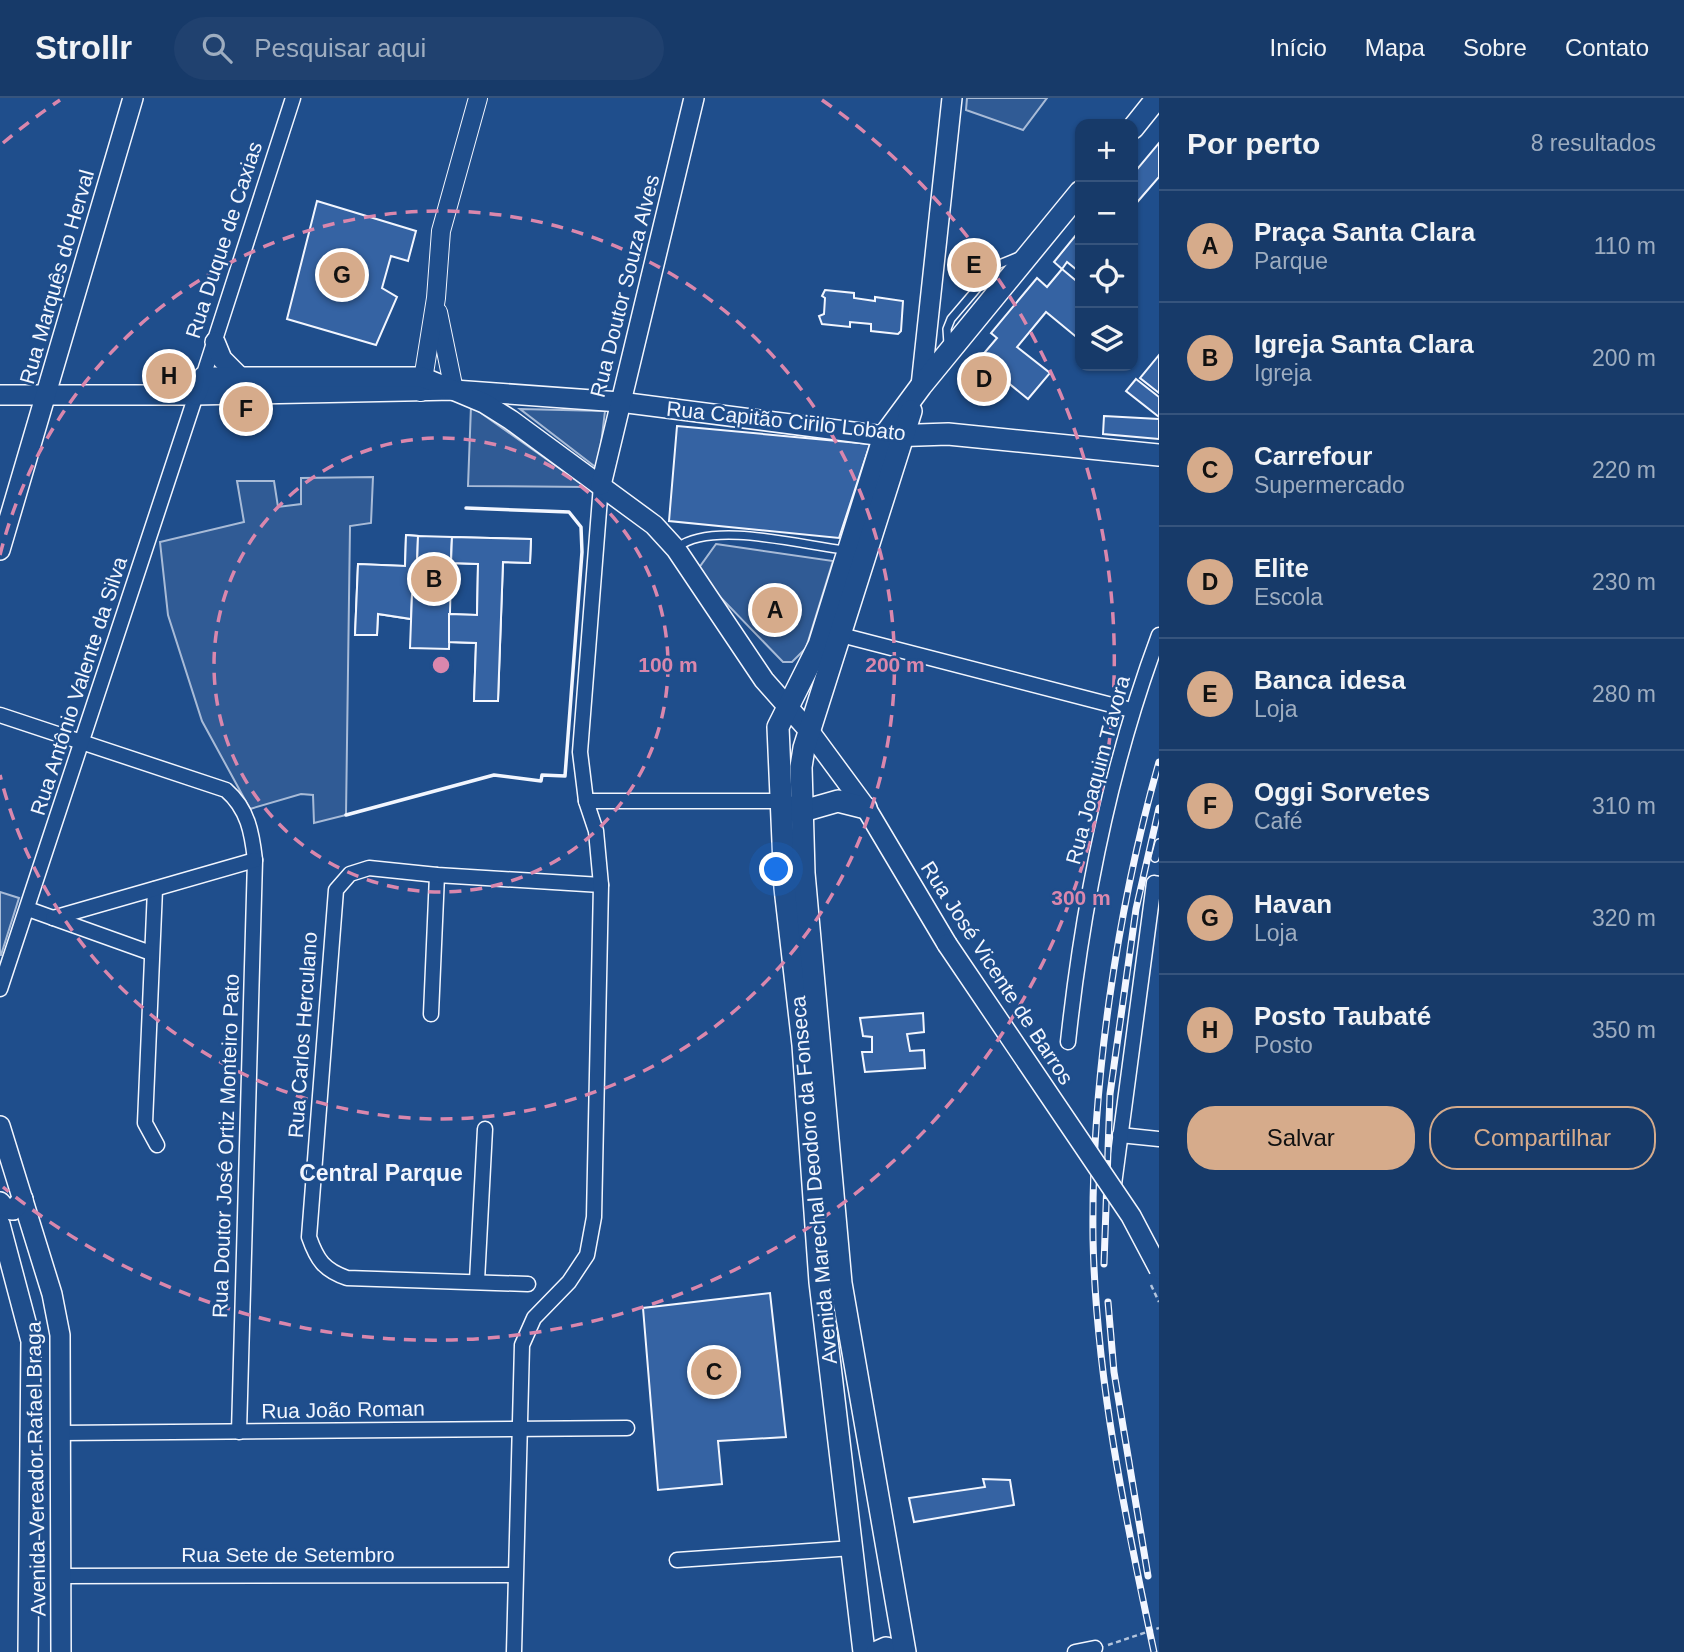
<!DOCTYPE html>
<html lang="pt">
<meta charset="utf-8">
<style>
body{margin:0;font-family:Arial,sans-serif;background:#20416f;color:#f1f3f6}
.controls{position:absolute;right:21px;top:21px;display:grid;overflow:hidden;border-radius:14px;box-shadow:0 2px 5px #0004}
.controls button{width:63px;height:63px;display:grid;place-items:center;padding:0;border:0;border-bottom:2px solid #36547d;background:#173a69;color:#f1f3f6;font:35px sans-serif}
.you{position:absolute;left:777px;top:772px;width:24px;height:24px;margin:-18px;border:5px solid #fff;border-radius:50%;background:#1a73e8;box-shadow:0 0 0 10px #1a73e833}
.badge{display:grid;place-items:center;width:46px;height:46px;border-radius:50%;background:#d6ab8b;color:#111;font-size:23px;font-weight:700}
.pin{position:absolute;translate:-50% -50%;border:4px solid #fff;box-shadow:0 2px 7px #0006}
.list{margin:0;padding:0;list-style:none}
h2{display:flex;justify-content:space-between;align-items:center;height:91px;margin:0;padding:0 28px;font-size:30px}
h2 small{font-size:23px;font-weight:400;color:#9eadc0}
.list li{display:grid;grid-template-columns:46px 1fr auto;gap:21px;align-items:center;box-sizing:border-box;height:112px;padding:0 28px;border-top:2px solid #36547d}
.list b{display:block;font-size:26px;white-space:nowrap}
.list p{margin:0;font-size:23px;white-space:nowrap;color:#9eadc0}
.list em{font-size:23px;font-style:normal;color:#9eadc0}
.actions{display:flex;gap:14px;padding:21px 28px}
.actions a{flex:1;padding:16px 0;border:2px solid #d6ab8b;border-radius:28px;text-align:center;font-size:24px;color:#d6ab8b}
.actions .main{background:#d6ab8b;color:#111}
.icon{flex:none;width:38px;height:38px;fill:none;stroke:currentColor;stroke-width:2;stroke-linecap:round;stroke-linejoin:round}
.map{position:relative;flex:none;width:1159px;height:1554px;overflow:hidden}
header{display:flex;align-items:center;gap:42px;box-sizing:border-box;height:98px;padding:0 35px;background:#173a69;border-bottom:2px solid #36547d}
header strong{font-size:33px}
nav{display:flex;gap:38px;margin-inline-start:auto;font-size:24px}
.search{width:490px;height:63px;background:#20416f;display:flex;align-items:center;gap:18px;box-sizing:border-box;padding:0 24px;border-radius:38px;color:#9eadc0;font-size:26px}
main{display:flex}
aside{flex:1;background:#173a69}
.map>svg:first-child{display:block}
</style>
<header>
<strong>Strollr</strong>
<div class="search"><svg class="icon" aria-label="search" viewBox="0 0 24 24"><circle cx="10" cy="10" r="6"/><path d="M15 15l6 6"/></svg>Pesquisar aqui</div>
<nav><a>Início</a><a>Mapa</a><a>Sobre</a><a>Contato</a></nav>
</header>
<main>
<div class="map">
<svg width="1159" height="1554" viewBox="0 0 1159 1554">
<rect width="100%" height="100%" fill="#1f4e8c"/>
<g fill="#305b95" stroke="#a8bbd7" stroke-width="2">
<path d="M967,0H1047L1023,32L966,12Z"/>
<path d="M471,308L586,389L468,388Z"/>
<path d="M520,311L605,313L598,371Z"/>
<path d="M373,379L371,425L350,428L346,717L314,725L313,697L301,696L250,711L202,623L168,517L160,444L244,424L237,383H274L278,409L301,406V380Z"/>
<path d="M716,446L833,463L806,550L792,564H783L696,474Z"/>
<path d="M0,794L19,800L1,857H0Z"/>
</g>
<g fill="#3563a3" stroke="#f2f6ff" stroke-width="2">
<path d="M1159,45V79L1133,109V76Z"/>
<path d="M317,103L416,133L408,163L391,158L382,190L397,199L376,247L287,221Z"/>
<path d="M1080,132V168L1077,172L1067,164L1062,171L1054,164Z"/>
<path d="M1062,171L1080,186V242L1046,214L1017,249L1050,275L1028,301L979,261L997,240L991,235L1037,180L1047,189Z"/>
<path d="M825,192L854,195V200L875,203V199L903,203L901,233L898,236L871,233V226L850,224V229L822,226L819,218L824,216L825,200L822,198Z"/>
<path d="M1159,257V295L1140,280Z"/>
<path d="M1136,281L1159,299V319L1126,293Z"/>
<path d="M1104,318L1159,321V341L1103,336Z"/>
<path d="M677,328L870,346L839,440L669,423Z"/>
<path d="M406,437L418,438L416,497H412L411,521L378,516L377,537H355L358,466L405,468Z"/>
<path d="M406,437L418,438L416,497H412L411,521L378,516L377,537H355L358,466L405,468Z"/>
<path d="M418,438L452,439L449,551L410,550L412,497H416Z"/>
<path d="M452,439L531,441L530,465L503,464L498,603H474L476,545L449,544V516L477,517L478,466L451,465Z"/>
<path d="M452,439L531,441L530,465L503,464L498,603H474L476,545L449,544V516L477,517L478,466L451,465Z"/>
<path d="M923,915L924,934L907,936L910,953L924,952L925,970L865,974L862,954H872V939L863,938L860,920Z"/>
<path d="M770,1195L786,1339L718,1343L722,1386L658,1392L643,1210Z"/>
<path d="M983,1381L1010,1382L1014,1407L914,1424L909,1400L985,1389Z"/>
</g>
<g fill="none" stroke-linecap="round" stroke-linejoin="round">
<defs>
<g id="service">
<path d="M948,246L947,231L951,221L997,167L1019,158"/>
<path d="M678,449C713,423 802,447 844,452"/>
<path d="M1155,760L1159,745"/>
</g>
<g id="minor">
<path d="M203,279L293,0"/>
<path d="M841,537L1131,612"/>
<path d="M0,617L226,692C248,711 252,735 255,762L239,1334"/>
<path d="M586,703H782"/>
<path d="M155,791L145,1025L157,1047"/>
<path d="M28,811L151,855"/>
<path d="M53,820L255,762"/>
<path d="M0,891L196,297"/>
<path d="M431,916L437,777"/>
<path d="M1068,944C1083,804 1110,668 1159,537"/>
<path d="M1120,1037L1159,1041"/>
<path d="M1113,1094L1154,785L1159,786"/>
<path d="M477,1183L485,1031"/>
<path d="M528,1186L347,1180C324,1172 317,1162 309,1139L336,792L350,776L369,770L437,777L601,787"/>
<path d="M60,1335L627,1330"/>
<path d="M677,1462L853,1450"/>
<path d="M61,1478L514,1477"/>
<path d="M514,1554L522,1247L534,1220L569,1184L587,1157L594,1119L601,787L596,733L586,703L580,654L601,387"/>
<path d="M1075,1554L1095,1550"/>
</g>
<g id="tertiary">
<path d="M438,214L454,292"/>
<path d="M421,294L436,200L441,133L478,0"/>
</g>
<g id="secondary">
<path d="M215,244L222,261L238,277"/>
<path d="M921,288L952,0"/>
<path d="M0,297H196L454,292L620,304L884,338"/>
<path d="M196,297L203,279H422L484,305L511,322L654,427L676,451L764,582L810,634L866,710L947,846"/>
<path d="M601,387L694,0"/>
<path d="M0,452L133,0"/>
<path d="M0,1028L52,1196L60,1237L61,1554"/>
<path d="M0,1104L6,1111L13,1112L23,1101"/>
<path d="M0,1126L31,1243L28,1554"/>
</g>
<g id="primary">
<path d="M1133,30L1157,0"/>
<path d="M889,338L948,336L1159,357"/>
<path d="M793,709L803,713L838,703L866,710"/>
<path d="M864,1554L820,1184L803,947L785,790L778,629L819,547L884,338L921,288L1080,94"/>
<path d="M877,1554L886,1550L898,1554"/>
<path d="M905,1554L841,1185L804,775L801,669L804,650L911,313"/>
</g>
</defs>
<use href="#service" stroke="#f2f6ff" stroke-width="10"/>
<use href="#minor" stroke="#f2f6ff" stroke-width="17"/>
<use href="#tertiary" stroke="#f2f6ff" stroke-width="20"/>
<use href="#secondary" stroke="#f2f6ff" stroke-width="22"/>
<use href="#primary" stroke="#f2f6ff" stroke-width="24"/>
<g stroke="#b3c4dc" stroke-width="2.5" stroke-dasharray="5 3.5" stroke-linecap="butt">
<path d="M1151,1187L1159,1204"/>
<path d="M1108,1547L1159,1530"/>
</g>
<use href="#service" stroke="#1f4e8c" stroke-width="7"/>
<use href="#minor" stroke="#1f4e8c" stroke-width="14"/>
<use href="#tertiary" stroke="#1f4e8c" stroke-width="18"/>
<use href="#secondary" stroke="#1f4e8c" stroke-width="19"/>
<use href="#primary" stroke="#1f4e8c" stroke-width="21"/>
<defs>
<g id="rail">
<path d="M1104,1166L1110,996L1136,811L1159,710"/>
<path d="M1108,1204L1114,1274L1148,1478"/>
<path d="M1154,1554C1125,1418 1096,1280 1093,1141C1091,987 1117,812 1159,664"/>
</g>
</defs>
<use href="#rail" stroke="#f2f6ff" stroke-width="7"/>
<use href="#rail" stroke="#1f4e8c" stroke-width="4.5" stroke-dasharray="13" stroke-linecap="butt"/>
<defs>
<path id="secondary-bridge" d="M947,846L1131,1118L1159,1171"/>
</defs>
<use href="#secondary-bridge" stroke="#f2f6ff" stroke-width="22" stroke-linecap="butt"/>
<use href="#secondary-bridge" stroke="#1f4e8c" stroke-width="19"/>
<path stroke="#f2f6ff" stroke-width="3.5" d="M346,717L494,677L541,683L542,677L565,678L582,454L581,429L569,414L466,410"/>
</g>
<g fill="none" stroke="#da87ad" stroke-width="3.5" stroke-dasharray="12 9">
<circle cx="441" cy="567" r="227"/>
<path d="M0 457A454 454 0 1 1 0 677"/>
<path d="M3 45A681 681 0 0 1 60 2M822 2A681 681 0 1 1 3 1089"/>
</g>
<g text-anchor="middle" stroke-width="5" stroke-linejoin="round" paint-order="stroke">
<g font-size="21" fill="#f2f6ff" stroke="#1f4e8c">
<text transform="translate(224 142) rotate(-72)" y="7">Rua Duque de Caxias</text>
<text transform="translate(57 179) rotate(-74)" y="7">Rua Marquês do Herval</text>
<text transform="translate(625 188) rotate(-76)" y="7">Rua Doutor Souza Alves</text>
<text transform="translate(786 323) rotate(6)" y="7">Rua Capitão Cirilo Lobato</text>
<text transform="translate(79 588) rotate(-72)" y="7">Rua Antônio Valente da Silva</text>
<text transform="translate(1098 672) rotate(-75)" y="7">Rua Joaquim Távora</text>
<text transform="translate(997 875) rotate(57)" y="7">Rua José Vicente de Barros</text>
<text transform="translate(303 937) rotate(-86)" y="7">Rua Carlos Herculano</text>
<text transform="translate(226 1048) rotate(-88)" y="7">Rua Doutor José Ortiz Monteiro Pato</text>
<text transform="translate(814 1082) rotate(-95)" y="7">Avenida Marechal Deodoro da Fonseca</text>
<text transform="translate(343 1312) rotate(-1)" y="7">Rua João Roman</text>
<text transform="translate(36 1371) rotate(-91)" y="7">Avenida Vereador Rafael Braga</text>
<text x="288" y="1464">Rua Sete de Setembro</text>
</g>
<g font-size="23" font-weight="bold" fill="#f2f6ff" stroke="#1f4e8c">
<text x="381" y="1083">Central Parque</text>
</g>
</g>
<circle cx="441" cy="567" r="10" fill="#da87ad" stroke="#1f4e8c" stroke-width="3.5"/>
<g font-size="21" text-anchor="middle" font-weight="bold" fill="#da87ad" stroke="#1f4e8c" stroke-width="5" stroke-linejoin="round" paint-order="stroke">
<text x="668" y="574">100 m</text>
<text x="895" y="574">200 m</text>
<text x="1081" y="807">300 m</text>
</g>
</svg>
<div class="controls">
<button>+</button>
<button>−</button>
<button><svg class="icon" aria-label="locate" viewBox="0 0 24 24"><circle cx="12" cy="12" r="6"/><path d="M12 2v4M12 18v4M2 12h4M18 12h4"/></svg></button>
<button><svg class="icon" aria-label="layers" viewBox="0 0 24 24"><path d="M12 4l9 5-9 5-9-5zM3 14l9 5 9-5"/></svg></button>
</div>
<div class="you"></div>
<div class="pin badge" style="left:775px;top:512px">A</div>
<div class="pin badge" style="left:434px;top:481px">B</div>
<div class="pin badge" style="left:714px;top:1274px">C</div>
<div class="pin badge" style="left:984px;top:281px">D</div>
<div class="pin badge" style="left:974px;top:167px">E</div>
<div class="pin badge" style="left:246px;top:311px">F</div>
<div class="pin badge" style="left:342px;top:177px">G</div>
<div class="pin badge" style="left:169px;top:278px">H</div>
</div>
<aside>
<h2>Por perto<small>8 resultados</small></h2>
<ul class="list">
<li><span class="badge">A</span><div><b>Praça Santa Clara</b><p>Parque</p></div><em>110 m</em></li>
<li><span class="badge">B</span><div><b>Igreja Santa Clara</b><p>Igreja</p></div><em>200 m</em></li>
<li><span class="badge">C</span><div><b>Carrefour</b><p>Supermercado</p></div><em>220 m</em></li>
<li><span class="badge">D</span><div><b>Elite</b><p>Escola</p></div><em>230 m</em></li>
<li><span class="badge">E</span><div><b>Banca idesa</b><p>Loja</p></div><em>280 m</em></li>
<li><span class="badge">F</span><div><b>Oggi Sorvetes</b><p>Café</p></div><em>310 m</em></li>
<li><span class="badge">G</span><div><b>Havan</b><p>Loja</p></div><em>320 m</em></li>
<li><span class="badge">H</span><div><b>Posto Taubaté</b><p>Posto</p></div><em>350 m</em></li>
</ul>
<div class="actions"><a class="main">Salvar</a><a>Compartilhar</a></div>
</aside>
</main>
